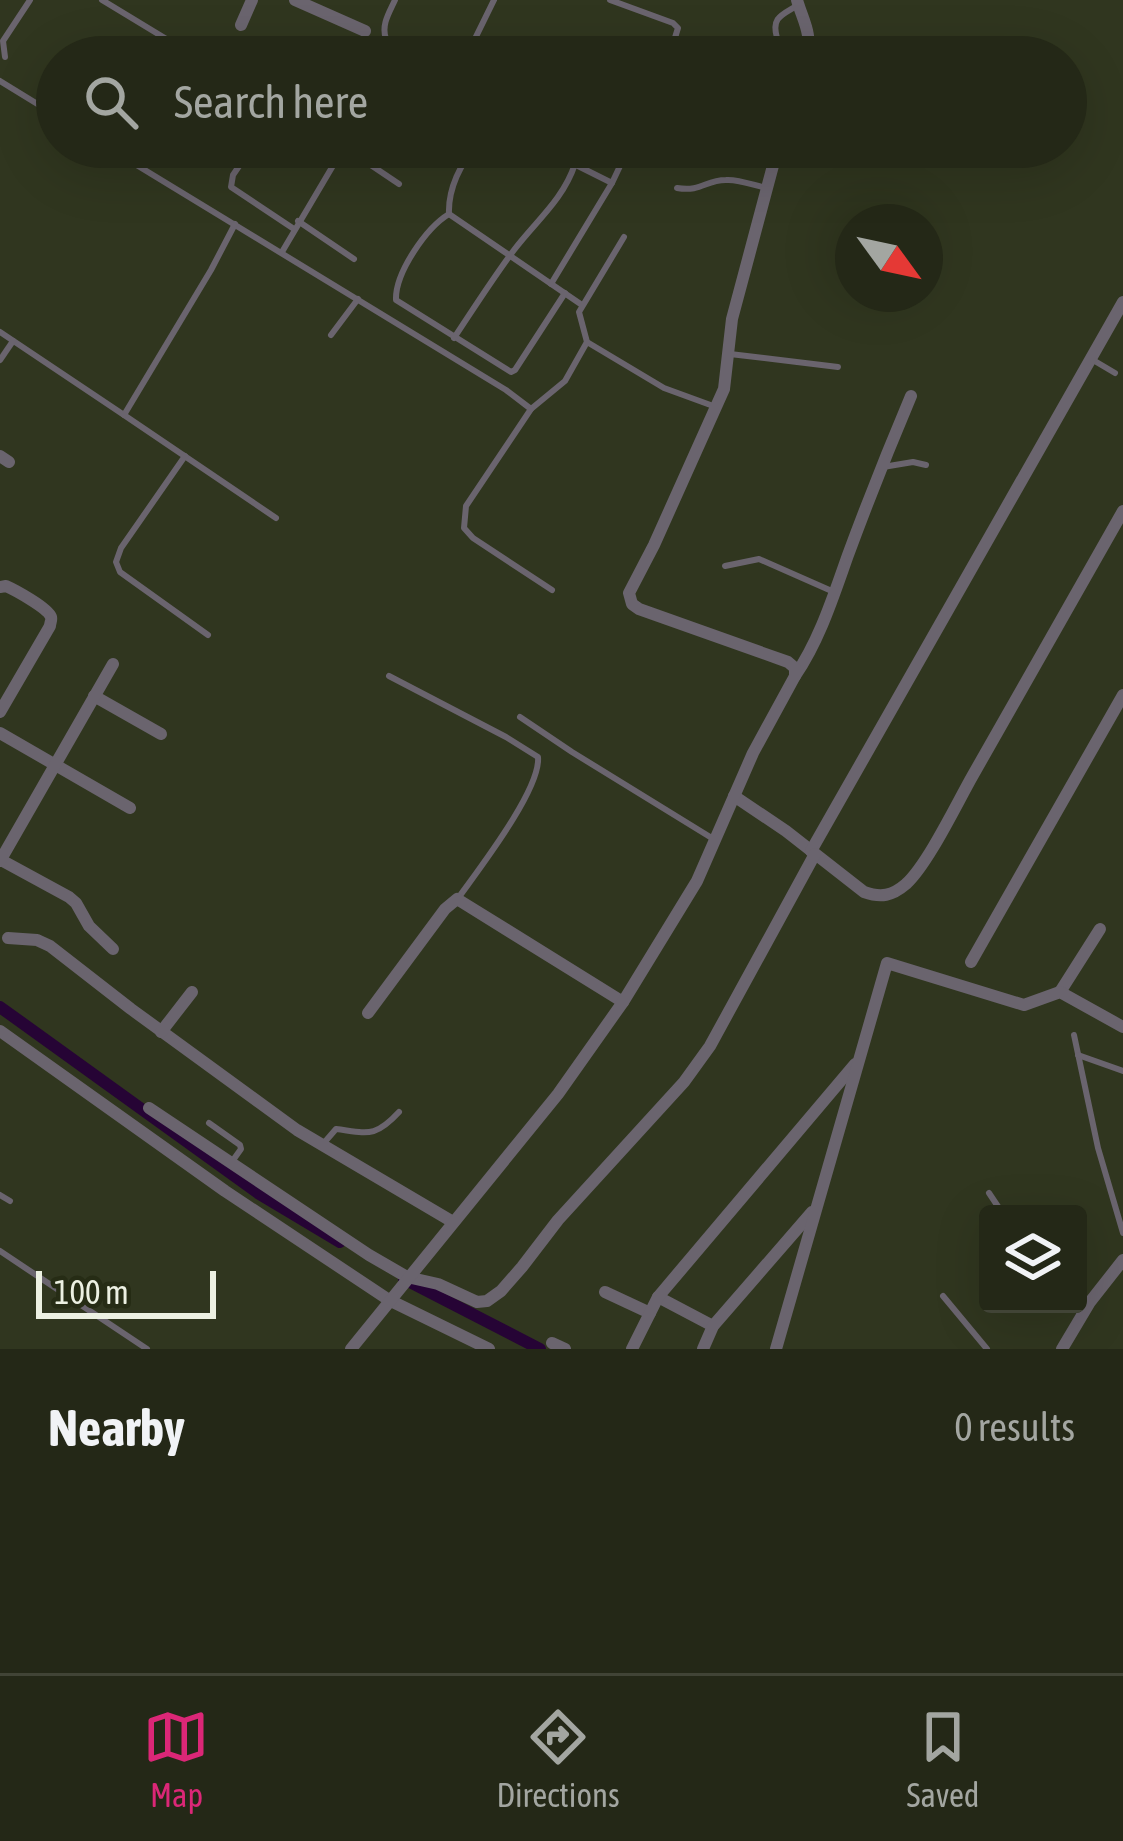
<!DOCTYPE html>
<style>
body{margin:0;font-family:"Asap Condensed",sans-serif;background:#303424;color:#f1f3f6}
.controls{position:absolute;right:36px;bottom:36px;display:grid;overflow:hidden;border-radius:12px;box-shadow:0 12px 48px #0002}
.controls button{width:108px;height:108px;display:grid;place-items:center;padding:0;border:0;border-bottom:3px solid #414436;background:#242817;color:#f1f3f6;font:60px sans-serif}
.compass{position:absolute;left:835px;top:204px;width:108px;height:108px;border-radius:50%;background:#242817;box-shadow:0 12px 48px #0002;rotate:123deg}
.scale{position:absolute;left:36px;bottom:30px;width:180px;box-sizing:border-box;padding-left:12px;border:6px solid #ecf0e2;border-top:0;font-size:33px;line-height:42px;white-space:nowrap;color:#ecf0e2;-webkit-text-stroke:9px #262c15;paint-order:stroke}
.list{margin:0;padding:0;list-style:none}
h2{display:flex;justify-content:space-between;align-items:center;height:156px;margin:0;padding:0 48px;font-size:51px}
h2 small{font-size:39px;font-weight:400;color:#a3a6a1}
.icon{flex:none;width:66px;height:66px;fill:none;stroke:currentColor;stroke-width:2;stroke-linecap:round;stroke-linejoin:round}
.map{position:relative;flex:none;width:1123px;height:1349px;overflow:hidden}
.search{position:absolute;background:#242817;box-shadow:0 12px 48px #0002;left:36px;right:36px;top:36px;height:132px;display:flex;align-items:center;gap:30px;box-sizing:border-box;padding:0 42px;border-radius:66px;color:#a3a6a1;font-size:45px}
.sheet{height:324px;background:#242817}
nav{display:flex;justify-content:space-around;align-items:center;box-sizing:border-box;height:168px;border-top:3px solid #414436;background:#242817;font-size:33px;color:#a3a6a1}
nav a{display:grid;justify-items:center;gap:6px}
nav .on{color:#db2777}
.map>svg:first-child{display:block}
</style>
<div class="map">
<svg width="1123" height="1349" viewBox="0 0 1123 1349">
<rect width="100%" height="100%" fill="#30361f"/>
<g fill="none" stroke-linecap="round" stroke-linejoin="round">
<g stroke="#260435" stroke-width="12">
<path d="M0,1007L258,1193L340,1242"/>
<path d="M404,1279L540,1349"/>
</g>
<g stroke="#6a646e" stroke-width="6">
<path d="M102,0L196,57"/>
<path d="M395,0C389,13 381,25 386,39L423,57"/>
<path d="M610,0L673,23L678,28L669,57"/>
<path d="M777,38C771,17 782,15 798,5"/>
<path d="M5,57L3,41L30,0"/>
<path d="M466,57L494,0"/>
<path d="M0,81L57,116"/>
<path d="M107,147L506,390L531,409"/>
<path d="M252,147L233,175L231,187L294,229"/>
<path d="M344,147L399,184"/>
<path d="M479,147C460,160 448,191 449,214L582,305"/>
<path d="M540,147L612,183L629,147"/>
<path d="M677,188C702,192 705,180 726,180C738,179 753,185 766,188"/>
<path d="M449,214C426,228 395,273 396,300L511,372L515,370L565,293"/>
<path d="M298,221L354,259"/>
<path d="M235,224L211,270L124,415L276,518"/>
<path d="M282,252L344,147"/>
<path d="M551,284L612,183"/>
<path d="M0,332L124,415"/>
<path d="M331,335L358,299"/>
<path d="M454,338C474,308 493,278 514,250C536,221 563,200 575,164"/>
<path d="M587,342L579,312L624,237"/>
<path d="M730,354L838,367"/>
<path d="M0,360L13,341"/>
<path d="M1093,360L1115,373"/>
<path d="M185,456L121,548L116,562L120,572L208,635"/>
<path d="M883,467L913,462L926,465"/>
<path d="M725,566L759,559L834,592"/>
<path d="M552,590L473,538L464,528L466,506L531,409L565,381L587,342L664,388L716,407"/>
<path d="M389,676L506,737L538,757C541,789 479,869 459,897"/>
<path d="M520,717L572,752L715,840"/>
<path d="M1074,1035L1098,1148L1123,1233"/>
<path d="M1078,1055L1123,1071"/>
<path d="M209,1123L240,1145L241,1149L231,1163"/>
<path d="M323,1144L336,1129C368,1133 375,1138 399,1112"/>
<path d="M989,1193L1003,1214"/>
<path d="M0,1195L10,1201"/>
<path d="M0,1251L147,1349"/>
<path d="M943,1296L987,1349"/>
<path d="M1068,1304L1083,1314"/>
</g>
<g stroke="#6a646e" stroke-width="12">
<path d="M295,0L365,31"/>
<path d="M797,0C803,21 813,34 806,57"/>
<path d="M241,25L252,0"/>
<path d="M0,456L9,462"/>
<path d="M0,587L6,586C15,590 48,608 51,617C52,620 50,623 50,626L0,712"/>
<path d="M795,676C820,639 833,597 848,555C868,501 889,448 911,396"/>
<path d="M94,696L161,734"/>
<path d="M0,733L130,808"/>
<path d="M734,796L786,831L864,892C881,898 892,896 906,884C928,864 957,803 973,775C1023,687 1073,599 1123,511"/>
<path d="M811,851L1123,302"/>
<path d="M1,860L69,897L76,903L89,926L113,949"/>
<path d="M0,861L113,664"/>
<path d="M8,938L37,940L50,946L131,1009L297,1130L453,1222"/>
<path d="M971,962L1123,695"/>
<path d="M1060,992L1100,929"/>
<path d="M368,1013L445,909L457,899L623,1002"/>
<path d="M0,1031L225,1191L389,1300L489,1349"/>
<path d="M161,1032L192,992"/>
<path d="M149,1108L369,1255L407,1277L438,1284L477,1302L487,1301L501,1291L522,1267L558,1220L684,1082L710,1046L815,854"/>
<path d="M605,1292L650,1313"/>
<path d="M658,1297L713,1326"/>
<path d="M552,1343L565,1349"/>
<path d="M351,1349L558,1094L623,1002L697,881L753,753L795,676V668L788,662L639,609L632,604L629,593L654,545L724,389L732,319L778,147"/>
<path d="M632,1349L658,1297L855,1064"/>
<path d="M703,1349L713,1326L812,1212"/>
<path d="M776,1349L887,963L1024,1005L1060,992L1123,1027"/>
<path d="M1062,1349L1090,1302L1123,1260"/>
</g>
</g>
</svg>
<div class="controls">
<button><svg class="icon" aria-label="layers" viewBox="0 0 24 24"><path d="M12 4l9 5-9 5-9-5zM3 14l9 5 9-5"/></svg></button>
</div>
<svg class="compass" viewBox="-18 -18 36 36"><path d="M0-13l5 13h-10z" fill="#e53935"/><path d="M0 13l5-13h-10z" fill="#a3a6a1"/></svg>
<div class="scale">100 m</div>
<div class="search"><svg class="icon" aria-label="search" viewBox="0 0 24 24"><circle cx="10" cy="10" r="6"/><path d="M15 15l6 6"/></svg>Search here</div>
</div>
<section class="sheet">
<h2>Nearby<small>0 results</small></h2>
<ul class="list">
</ul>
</section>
<nav>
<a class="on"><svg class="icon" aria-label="map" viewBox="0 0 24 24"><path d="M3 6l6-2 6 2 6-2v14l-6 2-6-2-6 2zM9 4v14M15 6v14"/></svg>Map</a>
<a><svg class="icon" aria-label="directions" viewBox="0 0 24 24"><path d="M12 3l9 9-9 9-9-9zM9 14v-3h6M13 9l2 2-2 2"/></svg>Directions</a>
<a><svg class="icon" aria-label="saved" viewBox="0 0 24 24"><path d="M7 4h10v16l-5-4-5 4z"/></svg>Saved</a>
</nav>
